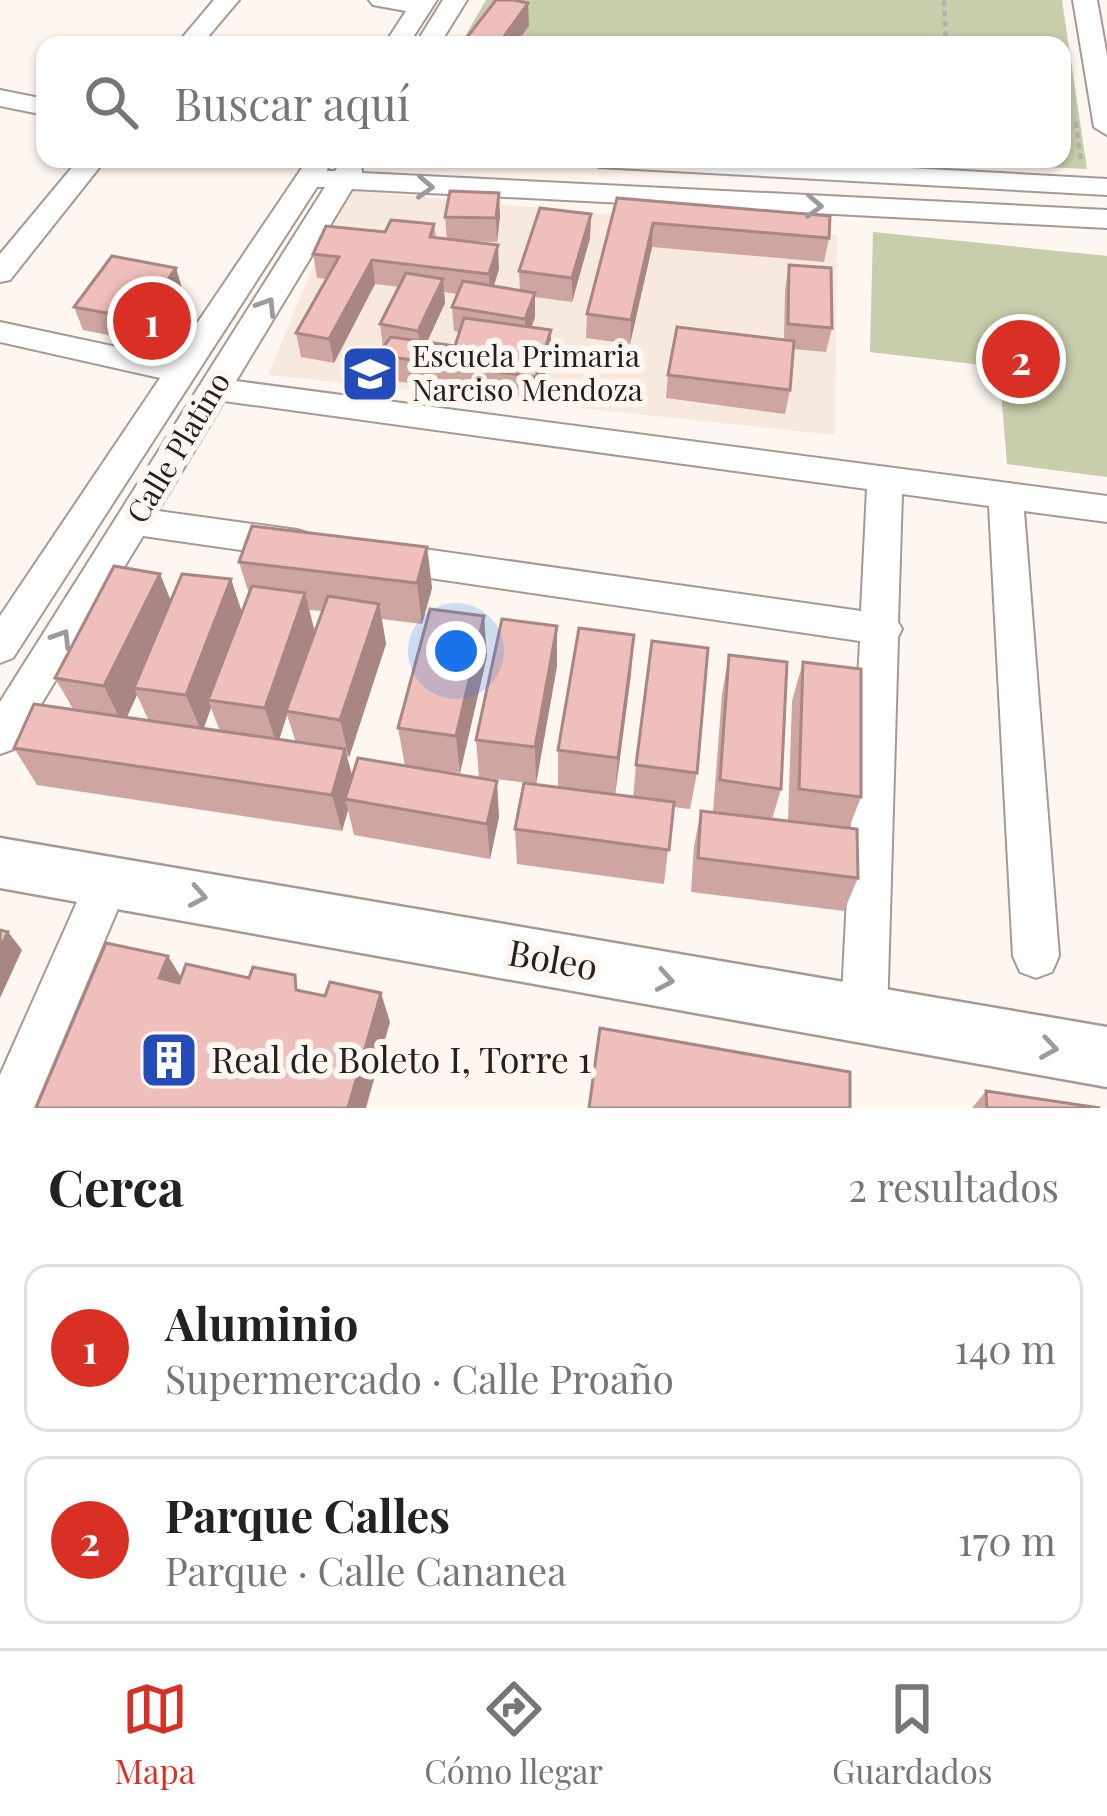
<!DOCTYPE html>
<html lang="es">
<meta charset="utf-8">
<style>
body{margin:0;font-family:"Playfair Display",serif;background:#f6f6f6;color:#222}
.you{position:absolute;left:456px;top:651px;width:42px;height:42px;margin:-30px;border:9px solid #fff;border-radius:50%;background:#1a73e8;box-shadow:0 0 0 18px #1a73e833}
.badge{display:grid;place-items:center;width:78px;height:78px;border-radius:50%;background:#d93025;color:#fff;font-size:39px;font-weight:700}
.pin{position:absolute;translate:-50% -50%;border:6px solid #fff;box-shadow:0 3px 12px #0006}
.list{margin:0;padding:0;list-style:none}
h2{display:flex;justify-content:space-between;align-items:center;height:156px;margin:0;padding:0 48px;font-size:51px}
h2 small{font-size:39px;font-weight:400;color:#767676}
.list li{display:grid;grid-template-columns:78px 1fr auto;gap:36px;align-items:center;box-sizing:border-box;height:168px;margin:0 24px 24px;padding:0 24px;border:3px solid #e0e0e0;border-radius:24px}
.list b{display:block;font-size:45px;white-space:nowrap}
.list p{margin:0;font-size:39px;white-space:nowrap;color:#767676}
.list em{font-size:39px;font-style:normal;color:#767676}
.icon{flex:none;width:66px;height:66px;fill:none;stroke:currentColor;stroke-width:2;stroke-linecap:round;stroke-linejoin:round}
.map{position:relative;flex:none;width:1107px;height:1108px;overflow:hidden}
.search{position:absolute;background:#fff;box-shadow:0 3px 9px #0004;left:36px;right:36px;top:36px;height:132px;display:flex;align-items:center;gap:30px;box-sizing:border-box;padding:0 42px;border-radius:24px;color:#767676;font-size:45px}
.sheet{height:540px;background:#fff}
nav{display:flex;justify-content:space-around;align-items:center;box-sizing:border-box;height:168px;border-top:3px solid #e0e0e0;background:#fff;font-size:33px;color:#767676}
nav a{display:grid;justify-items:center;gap:6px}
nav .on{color:#d93025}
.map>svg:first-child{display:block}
</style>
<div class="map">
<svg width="1107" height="1108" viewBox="0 0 1107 1108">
<rect width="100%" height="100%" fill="#fdf6f1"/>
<path fill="#f8e9df" d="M345,190L837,235L835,435L268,375Z"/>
<g fill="#c8cdab">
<path d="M486,0H1062L1087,169L873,159H1062V45H460Z"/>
<path d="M873,232L1107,256V477L1007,464L999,367L870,352Z"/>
</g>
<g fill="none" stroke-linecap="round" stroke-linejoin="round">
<defs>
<g id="minor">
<path d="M214,0H239L201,45H176Z"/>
<path d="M369,0H437L408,45H384L406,11L373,5Z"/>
<path d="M443,0H467L439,45H415Z"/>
<path d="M1073,0H1097L1107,56V135L1094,127Z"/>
<path d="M0,90L45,99V115L0,106Z"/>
<path d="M79,159H106L10,280L0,282V254Z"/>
<path d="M308,159H330L327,171H335L341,162H361L362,173L1107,210V228L352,189L236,381L1107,496V522L1024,511L1059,956L1052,972L1036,978L1020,972L1013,956L989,506L902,494L898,622L902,629L898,637L887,1016L880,1032L864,1039L848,1032L841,1016L860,641L382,571L369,567L364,557L369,547L382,543L861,611L867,489L224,401L158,511L297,530L310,534L315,544L310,554L297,558L143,536L14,749L0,754V702L325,187H317L13,658L0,663V616L160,378L0,342V322L173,359Z"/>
<path d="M586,159H747L1107,179V195L599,167Z"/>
<path d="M108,860L123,866L130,880L34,1108H0V1075L93,866Z"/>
</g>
<path id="major" d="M0,838L1107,1027V1087L0,888Z"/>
</defs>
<use href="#minor" stroke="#a59a93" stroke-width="4"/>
<use href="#major" stroke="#a59a93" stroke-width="5"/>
<g stroke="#b5afaa" stroke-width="4.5" stroke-dasharray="6 4.5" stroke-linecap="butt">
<path d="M944,0L946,45"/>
<path d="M1076,122L1081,163"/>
</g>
<use href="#minor" fill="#fff" fill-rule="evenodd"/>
<use href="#major" fill="#fff" fill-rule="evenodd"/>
</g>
<g fill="#cea5a1" fill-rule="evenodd">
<path d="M617,198L829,238L824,262L652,247L630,344L586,338L587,314Z"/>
<path d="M591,214L590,238L572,302L535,297V317L531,327L551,330V354L537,401L380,379L377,355L383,347L380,324L399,287L375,284L334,363L301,357L296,333L327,279L317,278L313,254L434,224L436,238L447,239L445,217L500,216L497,242L467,241L499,269L494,286L520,290L519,271ZM444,292L457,294L452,307L454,331L460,332L455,346L427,342L445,303Z"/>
<path d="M789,265L832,328L826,352L793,349L790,390L785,414L666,398L668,375L784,340L785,289Z"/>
<path d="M176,268L183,292L148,343L83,330L74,307Z"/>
<path d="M427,547L432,588L422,624L382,619L386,644L347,758L352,777L405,766L398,728L487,656L460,773L414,767L499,817L490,859L354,835L348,810L342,831L37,785L14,748L73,709L55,678L160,574L171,601L231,579L242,613L249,594L239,562ZM309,610L323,611L315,632ZM137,695L149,721L127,717ZM211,708L220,731L203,729ZM287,715L296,742L279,740Z"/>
<path d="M729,655L781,789L772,819L788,821L792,701L803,662L861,797L849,828L858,878L844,911L691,892L694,846L701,811L713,812L722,694Z"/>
<path d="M557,666L536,784L479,777L476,740Z"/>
<path d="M631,674L615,795L558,787V750Z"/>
<path d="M636,765L697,773L690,809L673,807L664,884L517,864L515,829L633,797Z"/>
<path d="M986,1091L1100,1108H972Z"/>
</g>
<g fill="#a78683">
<path d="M528,3L529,26L515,45H498Z"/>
<path d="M499,193L500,216L497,242L496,218Z"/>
<path d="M591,214L590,238L572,302V278Z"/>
<path d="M653,223L652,247L630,344L631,320Z"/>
<path d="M498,245L499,269L490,298L489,274Z"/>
<path d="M372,260L375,284L334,363L329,339Z"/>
<path d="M176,268L183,292L148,343L140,319Z"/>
<path d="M443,279L445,303L421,355L418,331Z"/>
<path d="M535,293V317L526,343L525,319Z"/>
<path d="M551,330V354L537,401L536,377Z"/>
<path d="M427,547L432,588L422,624L417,583Z"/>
<path d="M160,574L176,614L134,688L137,695L123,725L104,686Z"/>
<path d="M231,579L244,619L208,700L211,708L202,733L186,695Z"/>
<path d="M305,593L315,633L286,711L287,715L277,746L265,708Z"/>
<path d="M379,604L386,644L349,758L340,720Z"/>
<path d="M484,616L487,656L460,773L456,736Z"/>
<path d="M557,626V666L536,784L535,747Z"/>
<path d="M634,635L631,674L615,795L618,758Z"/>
<path d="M345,749L355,786L345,799L348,810L342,831L332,795Z"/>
<path d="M497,781L499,817L490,859L487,824Z"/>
<path d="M8,932L22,950L0,998V948Z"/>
<path d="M168,956L187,987L159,978Z"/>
<path d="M381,993L390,1022L366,1108H348Z"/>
</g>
<g fill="#efc0bb" stroke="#a78683" stroke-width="3">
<path d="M496,0H513L528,3L498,45H461Z"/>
<path d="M450,191L499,193L496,218L445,217Z"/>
<path d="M617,198L830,216L829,238L653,223L631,320L587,314Z"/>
<path d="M540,208L591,214L572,278L519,271Z"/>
<path d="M391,220L434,224L430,237L498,245L489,274L372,260L329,339L296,333L339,257L313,254L326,226L385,232Z"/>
<path d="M112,256L176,268L140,319L74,307Z"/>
<path d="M789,265L831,268L832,328L788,324Z"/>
<path d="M406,273L443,279L418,331L380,324Z"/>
<path d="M463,281L535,293L525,319L452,307Z"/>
<path d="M464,318L551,330L536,377L377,355L391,337L455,346Z"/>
<path d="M677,327L794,341L790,390L668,375Z"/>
<path d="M252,526L427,547L417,583L239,562Z"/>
<path d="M114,566L160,574L104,686L55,678Z"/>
<path d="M182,574L231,579L186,695L134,688Z"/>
<path d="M252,586L305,593L265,708L208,700Z"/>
<path d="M328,596L379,604L340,720L286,711Z"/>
<path d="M430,609L484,616L456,736L398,728Z"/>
<path d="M502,619L557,626L535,747L476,740Z"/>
<path d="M579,628L634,635L618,758L558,750Z"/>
<path d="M652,641L708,648L697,773L636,765Z"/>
<path d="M729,655L787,662L781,789L720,780Z"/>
<path d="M803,662L861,669V797L799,789Z"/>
<path d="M34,704L345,749L332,795L14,748Z"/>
<path d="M358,758L497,781L487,824L345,799Z"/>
<path d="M524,783L674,802L669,850L515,829Z"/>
<path d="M701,811L857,829L858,878L698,858Z"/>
<path d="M0,930L8,932L0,948Z"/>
<path d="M106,943L168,956L159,978L179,983L186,964L249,978L253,967L295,975L296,990L325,996L330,982L381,993L348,1108H36Z"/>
<path d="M600,1028L850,1072V1108H589Z"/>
<path d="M986,1091L1100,1108H987Z"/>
</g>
<defs><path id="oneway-chevron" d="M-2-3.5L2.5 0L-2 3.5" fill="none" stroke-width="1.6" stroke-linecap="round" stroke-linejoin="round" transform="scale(3)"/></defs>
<g stroke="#9d9b9a">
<use href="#oneway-chevron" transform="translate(425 187) rotate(3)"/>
<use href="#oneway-chevron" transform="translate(814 206) rotate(3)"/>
<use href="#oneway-chevron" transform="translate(267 306) rotate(-58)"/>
<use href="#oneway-chevron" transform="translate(62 638) rotate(-58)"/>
<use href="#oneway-chevron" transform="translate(198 896) rotate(10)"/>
<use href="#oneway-chevron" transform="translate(665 980) rotate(10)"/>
<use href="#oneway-chevron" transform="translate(1049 1048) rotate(9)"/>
</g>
<defs>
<symbol id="school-square" viewBox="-11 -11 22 22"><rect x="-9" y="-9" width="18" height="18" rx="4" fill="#234cba" stroke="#fdf6f1"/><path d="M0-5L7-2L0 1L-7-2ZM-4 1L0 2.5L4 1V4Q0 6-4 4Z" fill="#fff"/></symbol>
<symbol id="building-square" viewBox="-11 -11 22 22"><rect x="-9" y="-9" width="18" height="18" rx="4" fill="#234cba" stroke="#fdf6f1"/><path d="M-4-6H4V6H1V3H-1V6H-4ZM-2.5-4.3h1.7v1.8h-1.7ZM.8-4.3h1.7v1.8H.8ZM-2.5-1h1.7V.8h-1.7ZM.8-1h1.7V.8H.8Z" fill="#fff"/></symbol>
</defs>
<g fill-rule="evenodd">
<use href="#school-square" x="337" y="341" width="66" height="66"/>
<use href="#building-square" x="136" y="1027" width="66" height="66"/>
</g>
<g text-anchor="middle" stroke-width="12" stroke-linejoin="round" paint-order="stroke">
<g font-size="30" fill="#25211e" stroke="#fdf6f1" text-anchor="start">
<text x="412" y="367">Escuela Primaria<tspan x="412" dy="34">Narciso Mendoza</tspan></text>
</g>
<g font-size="30" fill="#25211e" stroke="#fdf6f1">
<text transform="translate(179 448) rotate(-59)" y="10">Calle Platino</text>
</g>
<g font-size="36" fill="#25211e" stroke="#fdf6f1">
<text transform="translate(553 960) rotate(10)" y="13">Boleo</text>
</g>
<g font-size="36" fill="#25211e" stroke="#fdf6f1" text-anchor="start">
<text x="211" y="1073">Real de Boleto I, Torre 1</text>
</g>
</g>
</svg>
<div class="you"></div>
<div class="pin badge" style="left:152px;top:321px">1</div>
<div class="pin badge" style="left:1021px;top:359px">2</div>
<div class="search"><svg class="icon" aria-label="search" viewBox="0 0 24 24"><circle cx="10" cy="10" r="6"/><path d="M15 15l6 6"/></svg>Buscar aquí</div>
</div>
<section class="sheet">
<h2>Cerca<small>2 resultados</small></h2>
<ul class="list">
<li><span class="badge">1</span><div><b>Aluminio</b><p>Supermercado · Calle Proaño</p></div><em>140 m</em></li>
<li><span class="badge">2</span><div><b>Parque Calles</b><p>Parque · Calle Cananea</p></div><em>170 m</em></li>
</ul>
</section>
<nav>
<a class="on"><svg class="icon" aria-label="map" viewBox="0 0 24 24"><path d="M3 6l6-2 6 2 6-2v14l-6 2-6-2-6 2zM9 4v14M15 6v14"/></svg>Mapa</a>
<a><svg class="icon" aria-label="directions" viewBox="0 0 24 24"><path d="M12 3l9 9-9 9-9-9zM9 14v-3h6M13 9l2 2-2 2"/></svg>Cómo llegar</a>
<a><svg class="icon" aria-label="saved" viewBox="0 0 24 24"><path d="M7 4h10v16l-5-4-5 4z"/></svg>Guardados</a>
</nav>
